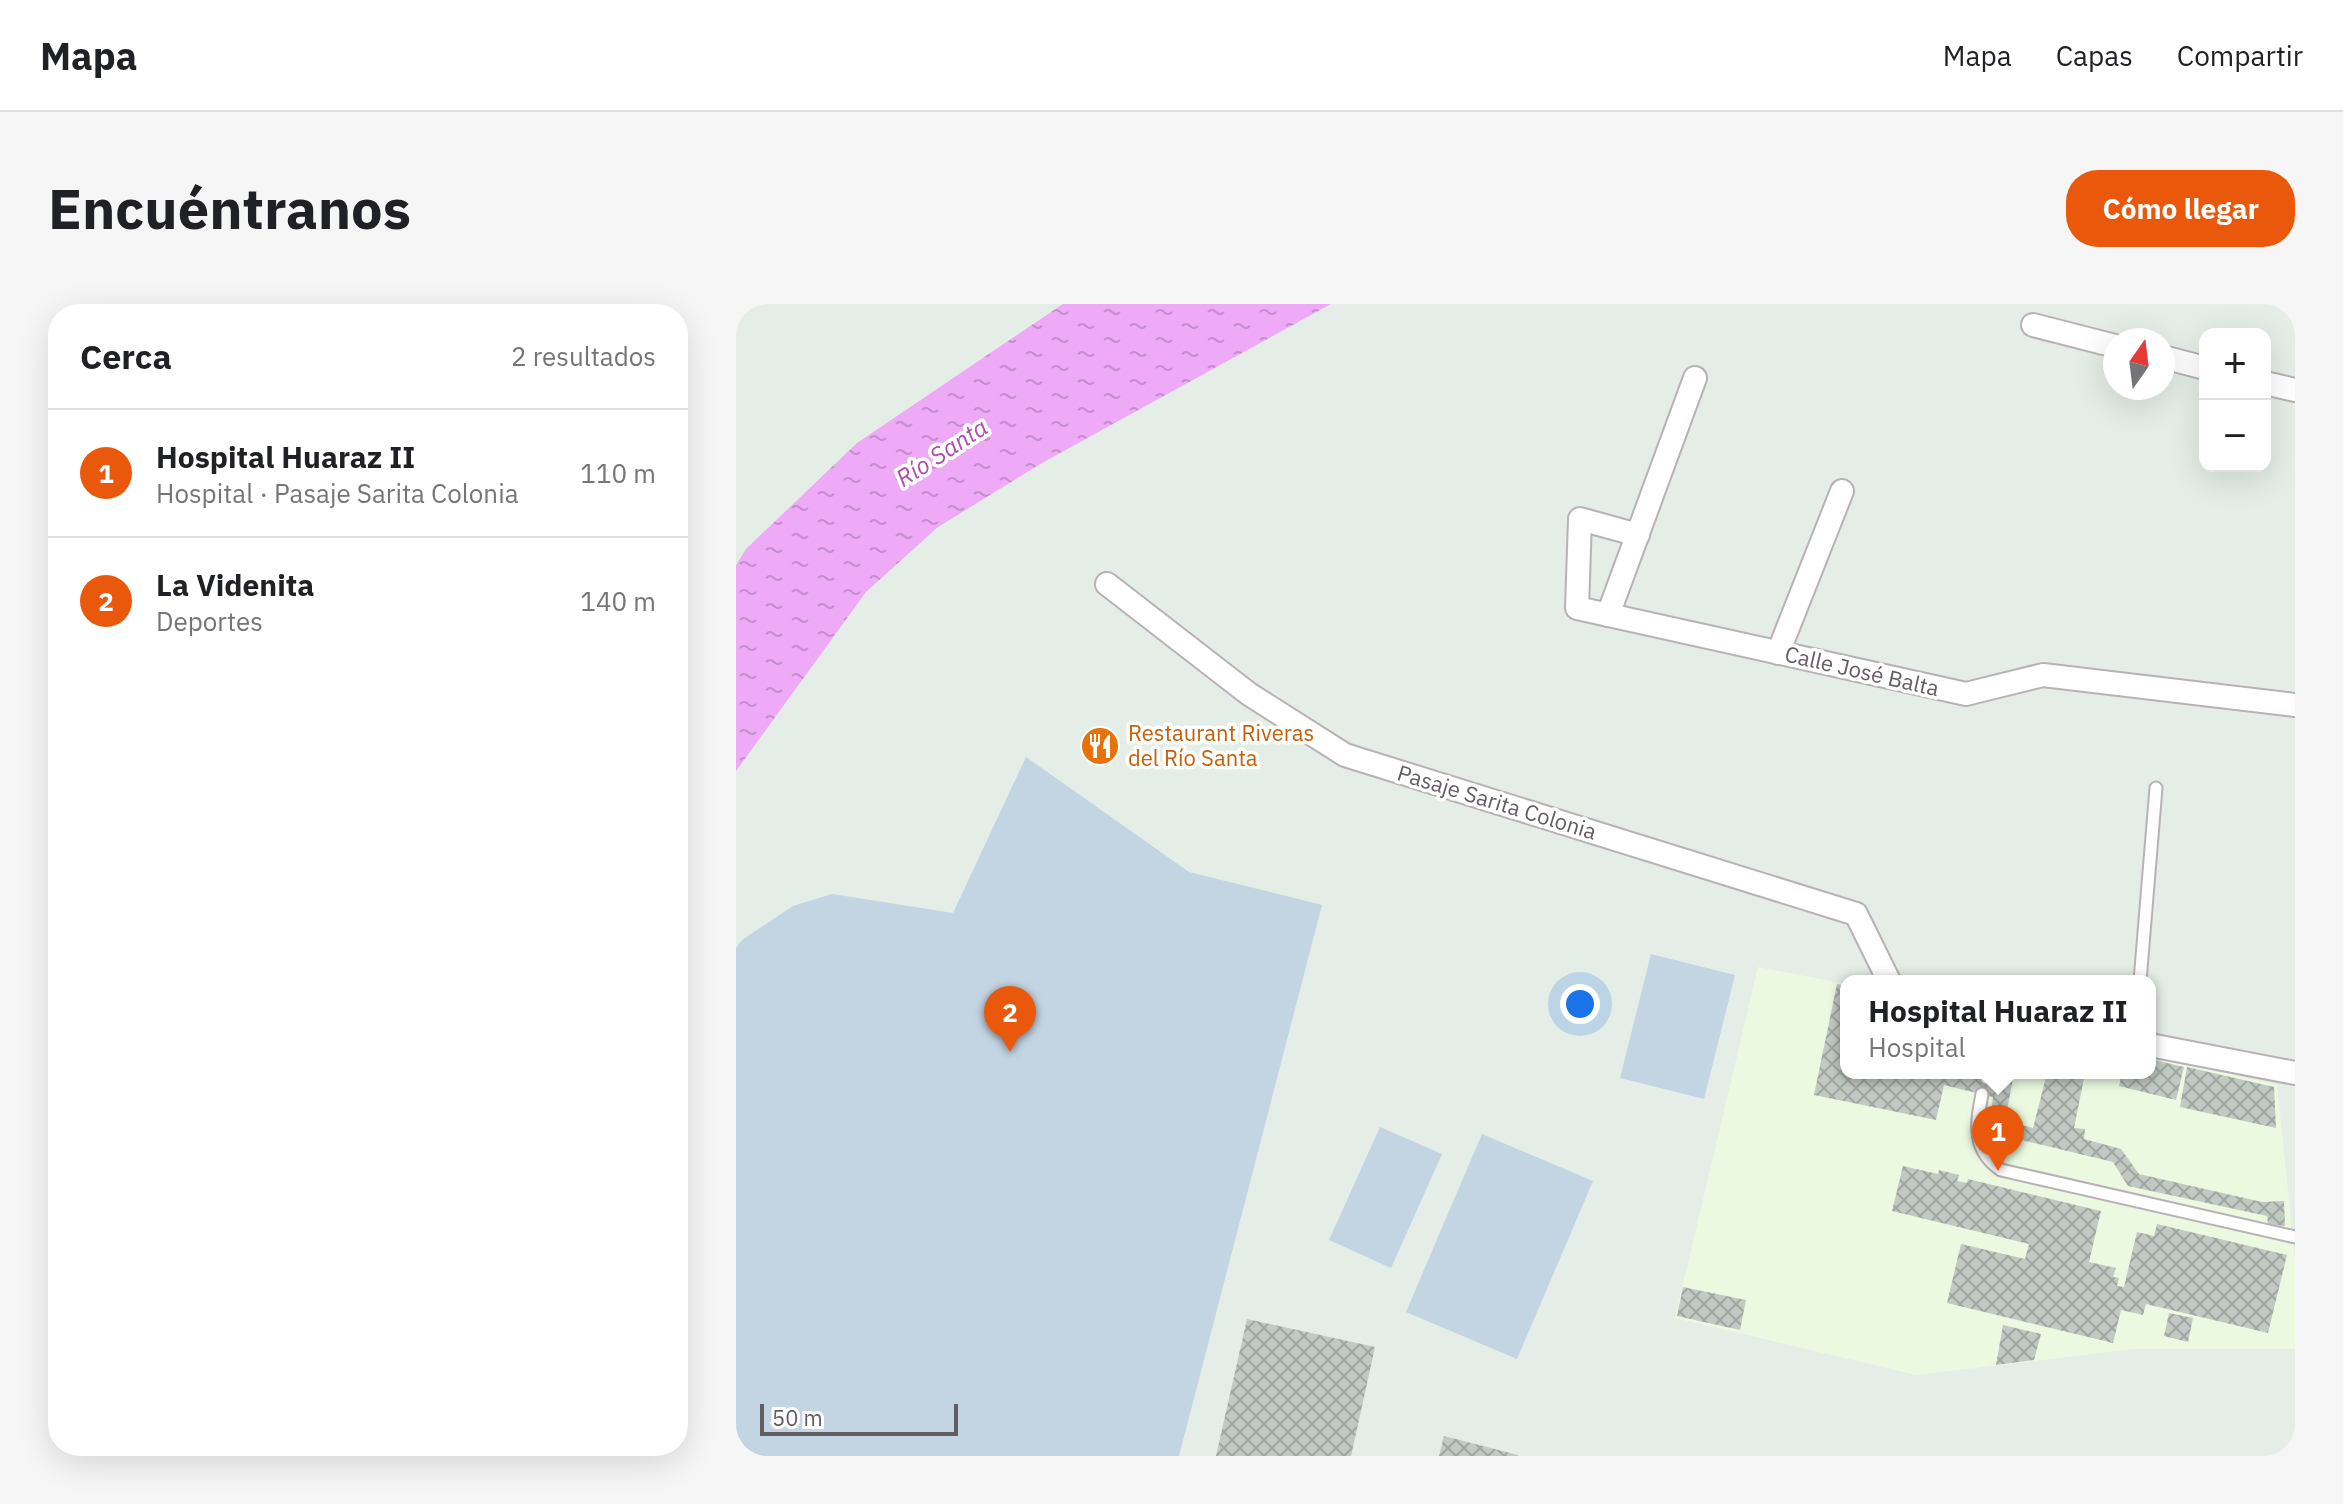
<!DOCTYPE html>
<html lang="es">
<meta charset="utf-8">
<style>
body{margin:0;font-family:"IBM Plex Sans",sans-serif;background:#f6f6f6;color:#202124}
.controls{position:absolute;right:24px;top:24px;display:grid;overflow:hidden;border-radius:16px;box-shadow:0 8px 32px #0002}
.controls button{width:72px;height:72px;display:grid;place-items:center;padding:0;border:0;border-bottom:2px solid #e0e0e0;background:#fff;color:#202124;font:40px sans-serif}
.compass{position:absolute;left:1367px;top:24px;width:72px;height:72px;border-radius:50%;background:#fff;box-shadow:0 8px 32px #0002;rotate:14deg}
.scale{position:absolute;left:24px;bottom:20px;width:198px;box-sizing:border-box;padding-left:8px;border:4px solid #635c63;border-top:0;font-size:22px;line-height:28px;white-space:nowrap;color:#635c63;-webkit-text-stroke:6px #fff;paint-order:stroke}
.you{position:absolute;left:844px;top:700px;width:28px;height:28px;margin:-20px;border:6px solid #fff;border-radius:50%;background:#1a73e8;box-shadow:0 0 0 12px #1a73e833}
.badge{display:grid;place-items:center;width:52px;height:52px;border-radius:50%;background:#ea580c;color:#fff;font-size:26px;font-weight:700}
.pin{position:absolute;translate:-50% -66px;filter:drop-shadow(0 2px 4px #0008)}
.pin::after{content:'';position:absolute;top:42px;width:28px;height:24px;background:inherit;clip-path:polygon(0 0,100% 0,50% 100%)}
.popup{position:absolute;left:1104px;top:671px;width:316px;height:104px;box-sizing:border-box;display:grid;place-content:center;border-radius:16px;background:#fff;filter:drop-shadow(0 2px 6px #0005);font-size:26px;white-space:nowrap;color:#757577}
.popup b{font-size:30px;color:#202124}
.popup::after{content:'';position:absolute;left:50%;top:100%;margin-left:-16px;border:16px solid transparent;border-top-color:#fff}
.list{margin:0;padding:0;list-style:none}
h2{display:flex;justify-content:space-between;align-items:center;height:104px;margin:0;padding:0 32px;font-size:34px}
h2 small{font-size:26px;font-weight:400;color:#757577}
.list li{display:grid;grid-template-columns:52px 1fr auto;gap:24px;align-items:center;box-sizing:border-box;height:128px;padding:0 32px;border-top:2px solid #e0e0e0}
.list b{display:block;font-size:30px;white-space:nowrap}
.list p{margin:0;font-size:26px;white-space:nowrap;color:#757577}
.list em{font-size:26px;font-style:normal;color:#757577}
.map{position:relative;flex:none;width:1559px;height:1152px;overflow:hidden;border-radius:32px}
header{display:flex;align-items:center;gap:48px;box-sizing:border-box;height:112px;padding:0 40px;background:#fff;border-bottom:2px solid #e0e0e0}
header strong{font-size:38px}
nav{display:flex;gap:44px;margin-inline-start:auto;font-size:28px}
.intro{display:flex;align-items:center;justify-content:space-between;box-sizing:border-box;height:192px;padding:0 48px}
h1{margin:0;font-size:56px}
.button{padding:20px 36px;border-radius:32px;background:#ea580c;color:#fff;font-size:28px;font-weight:700}
main{display:flex;gap:48px;padding:0 48px}
aside{flex:1;background:#fff;border-radius:32px;box-shadow:0 8px 32px #0002}
.map>svg:first-child{display:block}
</style>
<header>
<strong>Mapa</strong>
<nav><a>Mapa</a><a>Capas</a><a>Compartir</a></nav>
</header>
<div class="intro"><h1>Encuéntranos</h1><a class="button">Cómo llegar</a></div>
<main>
<aside>
<h2>Cerca<small>2 resultados</small></h2>
<ul class="list">
<li><span class="badge">1</span><div><b>Hospital Huaraz II</b><p>Hospital · Pasaje Sarita Colonia</p></div><em>110 m</em></li>
<li><span class="badge">2</span><div><b>La Videnita</b><p>Deportes</p></div><em>140 m</em></li>
</ul>
</aside>
<div class="map">
<svg width="1559" height="1152" viewBox="0 0 1559 1152">
<defs>
<pattern id="water-ripples" width="26" height="14" patternUnits="userSpaceOnUse" patternTransform="scale(2)"><rect width="26" height="14" fill="#eeaaf7"/><path d="M2 4q2-2 4 0t4 0M15 11q2-2 4 0t4 0" fill="none" stroke="#c48ecc"/></pattern>
<pattern id="building-cross-hatch" width="8" height="8" patternUnits="userSpaceOnUse" patternTransform="scale(2)"><rect width="8" height="8" fill="#c0c9c2"/><path d="M0 0l8 8M0 8l8-8" fill="none" stroke="#a0a6a1"/></pattern>
</defs>
<rect width="100%" height="100%" fill="#e4ede6"/>
<path fill="#ecf9e1" d="M1022,663L1110,680V769H1414V751L1541,781L1559,953V1045H1398L1180,1071L939,1014Z"/>
<g fill="#c3d4e3">
<path d="M290,453L453,568L586,601L443,1152H0V644L6,636L57,602L96,590L217,609Z"/>
<path d="M915,650L999,671L968,795L884,774Z"/>
<path d="M644,823L706,850L655,964L593,936Z"/>
<path d="M746,830L857,877L781,1055L670,1008Z"/>
</g>
<path fill="url(#water-ripples)" d="M327,0H595L306,159L202,223L130,288L0,467V261L10,245L121,139Z"/>
<g fill="url(#building-cross-hatch)">
<path d="M1101,680L1110,682V769H1227L1261,777L1263,769H1278L1269,817L1297,824L1311,769H1349L1338,824L1349,825L1348,835L1385,845L1403,870L1526,898L1548,897L1549,922L1532,920L1531,912L1392,882L1377,858L1256,829L1254,818L1257,793L1208,781L1200,816L1078,791Z"/>
<path d="M1414,755L1448,763L1440,796L1383,782L1386,769H1414Z"/>
<path d="M1451,763L1538,783L1540,824L1444,803Z"/>
<path d="M1167,862L1202,870L1203,866L1223,871L1221,877L1231,879L1232,875L1365,907L1353,958L1380,964L1377,973L1383,974L1381,982L1388,983L1401,928L1418,932L1421,920L1551,951L1532,1029L1410,1000L1407,1011L1385,1006L1377,1039L1211,999L1225,940L1289,955L1293,940L1156,907Z"/>
<path d="M947,983L1010,996L1004,1026L941,1012Z"/>
<path d="M1433,1009L1457,1014L1452,1038L1428,1032Z"/>
<path d="M511,1015L639,1043L615,1152H480Z"/>
<path d="M1267,1021L1305,1030L1298,1056L1260,1061Z"/>
<path d="M708,1132L782,1151V1152H703Z"/>
</g>
<g fill="none" stroke-linecap="round" stroke-linejoin="round">
<defs>
<g id="lane">
<path d="M1404,677L1420,484"/>
<path d="M1250,774L1251,769"/>
<path d="M1246,790C1240,821 1236,846 1265,866L1559,933"/>
</g>
<g id="street">
<path d="M1297,21L1379,42"/>
<path d="M1427,53L1469,64"/>
<path d="M1529,79L1559,86"/>
<path d="M902,231L844,215L841,304L1230,390L1307,371L1559,401"/>
<path d="M371,280L513,390L609,451L1120,610L1153,677"/>
<path d="M872,311L959,74"/>
<path d="M1042,349L1106,187"/>
<path d="M1414,741L1559,769"/>
</g>
</defs>
<use href="#lane" stroke="#b8b1b7" stroke-width="15"/>
<use href="#street" stroke="#b8b1b7" stroke-width="26"/>
<use href="#lane" stroke="#fff" stroke-width="11"/>
<use href="#street" stroke="#fff" stroke-width="22"/>
</g>
<defs>
<symbol id="restaurant-disc" viewBox="-11 -11 22 22"><circle r="9.5" fill="#e8710a" stroke="#fff"/><path d="M-5-6h1v4h1v-4h1v4h1v-4h1v5L-1.5 .5V6h-2V.5L-5-1ZM5-6V6H3V1.5H1.5Q1.5-4 5-6Z" fill="#fff"/></symbol>
</defs>
<g fill-rule="evenodd">
<use href="#restaurant-disc" x="342" y="420" width="44" height="44"/>
</g>
<g text-anchor="middle" stroke-width="7" stroke-linejoin="round" paint-order="stroke">
<g font-size="22" fill="#635c63" stroke="#fff">
<text transform="translate(1126 367) rotate(13)" y="8">Calle José Balta</text>
<text transform="translate(761 498) rotate(17)" y="8">Pasaje Sarita Colonia</text>
</g>
<g font-size="22" fill="#c56008" stroke="#fff" text-anchor="start">
<text x="392" y="437">Restaurant Riveras<tspan x="392" dy="25">del Río Santa</tspan></text>
</g>
<g font-size="24" font-style="italic" fill="#ac4cb1" stroke="#fff">
<text transform="translate(206 149) rotate(-33)" y="8">Río Santa</text>
</g>
</g>
</svg>
<div class="controls">
<button>+</button>
<button>−</button>
</div>
<svg class="compass" viewBox="-18 -18 36 36"><path d="M0-13l5 13h-10z" fill="#e53935"/><path d="M0 13l5-13h-10z" fill="#757577"/></svg>
<div class="scale">50 m</div>
<div class="you"></div>
<div class="pin badge" style="left:1262px;top:867px">1</div>
<div class="popup"><b>Hospital Huaraz II</b>Hospital</div>
<div class="pin badge" style="left:274px;top:748px">2</div>
</div>
</main>
